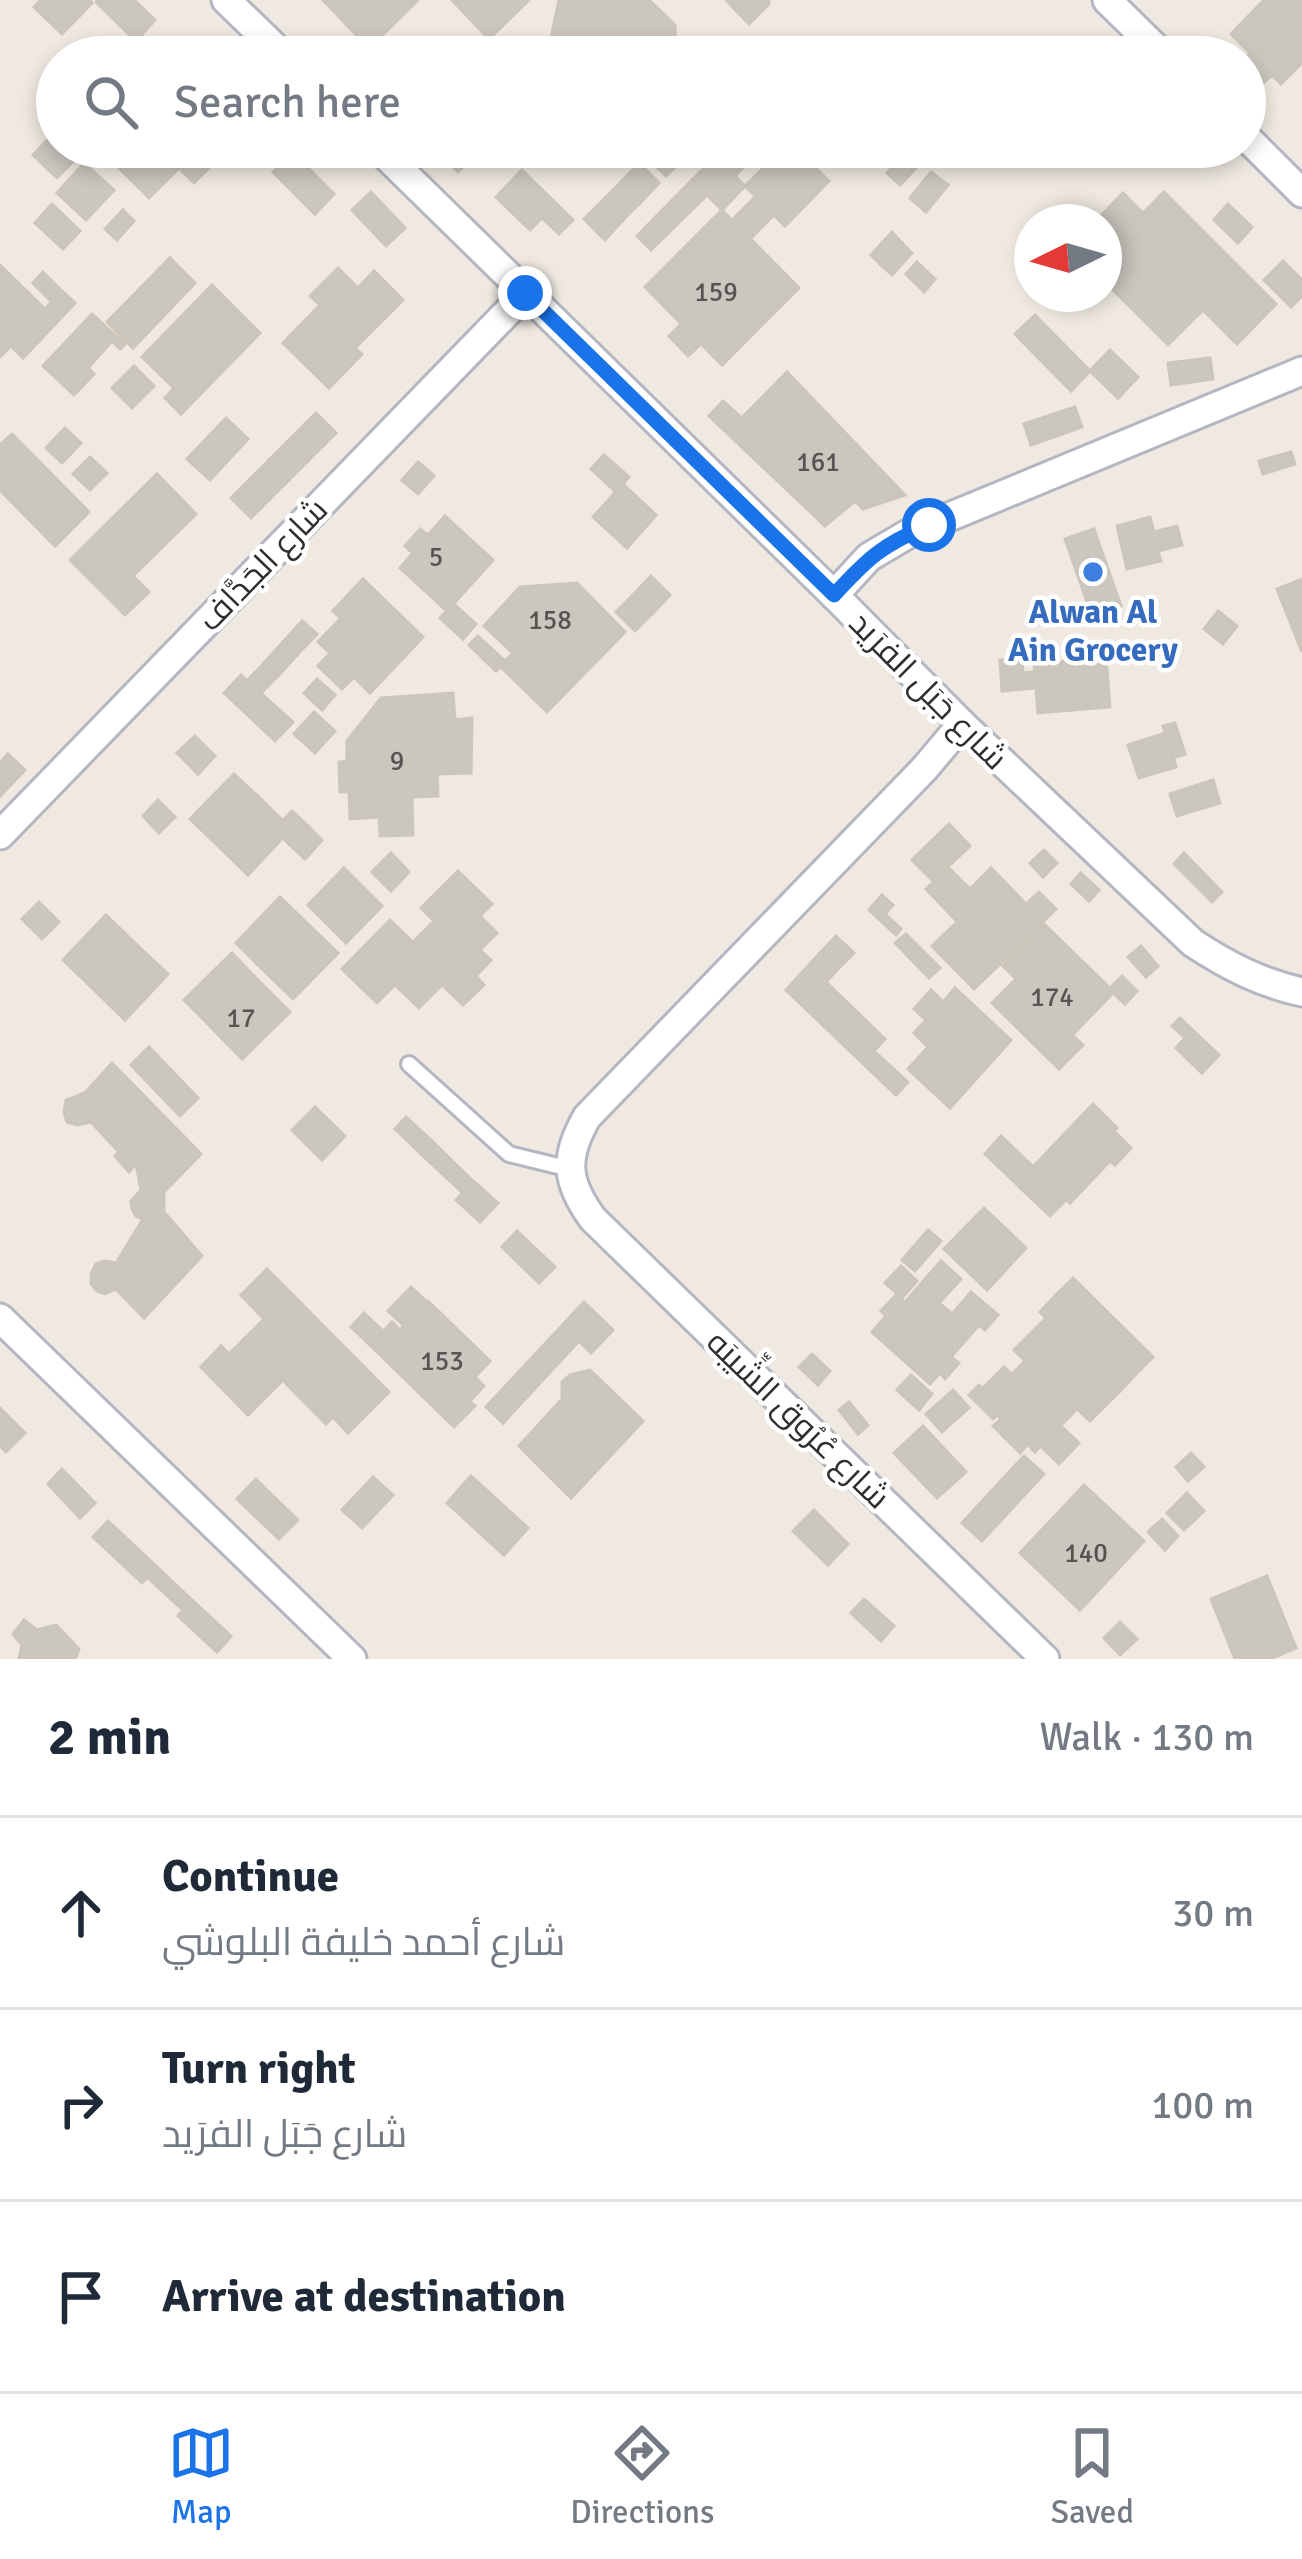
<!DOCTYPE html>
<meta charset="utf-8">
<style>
body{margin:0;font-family:Signika,Cairo,sans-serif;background:#f6f6f7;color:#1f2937}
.compass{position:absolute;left:1014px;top:204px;width:108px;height:108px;border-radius:50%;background:#fff;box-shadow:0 6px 18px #0003;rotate:265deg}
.stop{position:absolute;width:36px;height:36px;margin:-27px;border:9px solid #1a73e8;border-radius:50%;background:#fff}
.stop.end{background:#1a73e8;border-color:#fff;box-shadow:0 3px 12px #0008}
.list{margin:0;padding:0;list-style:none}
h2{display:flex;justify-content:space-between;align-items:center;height:156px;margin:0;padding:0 48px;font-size:51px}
h2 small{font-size:39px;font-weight:400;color:#747a83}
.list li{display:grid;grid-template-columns:78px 1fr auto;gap:36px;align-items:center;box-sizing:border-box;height:192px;padding:0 48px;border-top:3px solid #e0e1e3}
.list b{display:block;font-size:45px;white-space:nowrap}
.list p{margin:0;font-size:39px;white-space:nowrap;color:#747a83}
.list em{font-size:39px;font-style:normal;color:#747a83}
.icon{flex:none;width:66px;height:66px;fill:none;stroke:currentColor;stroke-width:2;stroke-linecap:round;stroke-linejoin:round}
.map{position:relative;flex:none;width:1302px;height:1659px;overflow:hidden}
.search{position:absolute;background:#fff;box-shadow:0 6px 18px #0003;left:36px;right:36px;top:36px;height:132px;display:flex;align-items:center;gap:30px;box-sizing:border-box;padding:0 42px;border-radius:66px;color:#747a83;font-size:45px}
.sheet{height:732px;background:#fff}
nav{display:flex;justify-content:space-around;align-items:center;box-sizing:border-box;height:168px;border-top:3px solid #e0e1e3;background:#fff;font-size:33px;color:#747a83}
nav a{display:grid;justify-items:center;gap:6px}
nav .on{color:#1a73e8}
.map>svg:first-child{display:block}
</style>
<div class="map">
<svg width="1302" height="1659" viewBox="0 0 1302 1659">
<rect width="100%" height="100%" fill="#efe9e1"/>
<g fill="#cbc7bf" stroke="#cbc5ba" stroke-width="3">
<path d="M41,0H90L92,3L62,34L34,7Z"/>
<path d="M98,0H134L155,20L136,41L96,2Z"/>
<path d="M323,0H418L369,48Z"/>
<path d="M452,0H529L489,39Z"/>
<path d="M559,0H649L675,25L676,57H547Z"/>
<path d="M726,0H769V4L749,24Z"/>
<path d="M1264,0H1302V63L1281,84L1231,34Z"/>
<path d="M1250,53L1272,75L1256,90L1245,79V58Z"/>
<path d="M57,130V147H78L83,151L57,178L33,155Z"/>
<path d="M98,147H222L226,151L194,183L179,168L149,198Z"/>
<path d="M433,147H473L478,152L458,172Z"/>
<path d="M674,147H696L666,176L655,165Z"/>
<path d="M725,147H756L760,150L735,176L745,186L722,210L692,180Z"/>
<path d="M785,147H794L829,181L785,226L745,186Z"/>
<path d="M910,147H936L915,169L902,157Z"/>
<path d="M293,153L334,194L315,214L273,172Z"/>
<path d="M902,157L915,169L900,185L887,173Z"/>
<path d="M84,163L114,190L86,220L57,193Z"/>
<path d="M639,163L659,183L640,203L620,183Z"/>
<path d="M522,170L573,220L559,234L542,218L530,230L496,197Z"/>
<path d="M931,172L948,185L926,212L910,198Z"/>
<path d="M692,180L707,195L651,250L637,236Z"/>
<path d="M620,183L640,203L623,220L603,200Z"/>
<path d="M371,192L405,228L386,246L352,210Z"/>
<path d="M1164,192L1276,304L1237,344L1203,310L1168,345L1104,281V253Z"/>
<path d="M1123,193L1143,213L1104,253V222H1095Z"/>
<path d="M755,197L774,215L750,239L732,220Z"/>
<path d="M603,200L623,220L605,240L584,219Z"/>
<path d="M52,204L80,231L63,249L35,223Z"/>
<path d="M1228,204L1252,227L1238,243L1214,220Z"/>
<path d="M123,210L134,221L117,240L105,229Z"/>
<path d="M722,210L799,288L722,365L645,287Z"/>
<path d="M892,232L902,243L881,265L871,255Z"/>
<path d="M902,243L912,253L892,275L881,265Z"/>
<path d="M170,258L195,283L133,348L107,322Z"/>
<path d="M1283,261L1302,280V296L1291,307L1264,280Z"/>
<path d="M917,262L935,279L924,292L906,274Z"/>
<path d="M0,265L45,309L62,291L75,303L23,358L11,346L0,357Z"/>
<path d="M338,268L358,288L374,271L403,300L355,348L362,354L329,388L283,343L320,305L310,296Z"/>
<path d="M43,272L62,291L52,302L33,283Z"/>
<path d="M212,285L260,333L181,414L165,398L174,388L142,357Z"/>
<path d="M92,314L125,344L120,349L112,341L88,368L94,374L74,395L43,366Z"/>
<path d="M1035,315L1090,371L1071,391L1015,334Z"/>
<path d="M681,324L701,344L688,356L669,336Z"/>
<path d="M1110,350L1138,377L1118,398L1090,371Z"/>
<path d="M1210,358L1213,379L1171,385L1168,363Z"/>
<path d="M134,366L154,386L132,408L112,388Z"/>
<path d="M787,372L905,495L863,509L855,501L825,526L727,433Z"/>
<path d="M723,401L742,418L727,433L709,416Z"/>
<path d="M1075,407L1082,427L1031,445L1024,424Z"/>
<path d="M316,413L336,433L325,444L305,424Z"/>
<path d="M226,418L248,439L210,480L187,459Z"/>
<path d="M305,424L325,444L307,462L287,442Z"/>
<path d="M65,428L81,443L62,463L46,448Z"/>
<path d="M12,434L89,512L55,546L0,490V445Z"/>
<path d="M287,442L307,462L289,480L269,460Z"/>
<path d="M1291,452L1295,464L1263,474L1259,461Z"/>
<path d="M604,455L629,477L616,492L591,469Z"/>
<path d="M90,457L107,473L90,490L73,474Z"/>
<path d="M269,460L289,480L270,499L250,479Z"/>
<path d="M418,462L434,476L418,494L402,480Z"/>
<path d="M157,474L196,514L133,576L149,592L125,615L70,560Z"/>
<path d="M250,479L270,499L251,518L231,498Z"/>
<path d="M623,484L656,515L627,548L593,517Z"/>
<path d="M445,516L493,560L447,611L400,568L413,553L405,546L420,529L428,535Z"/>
<path d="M1150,517L1154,532L1177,526L1182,545L1158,551L1161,561L1127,569L1117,526Z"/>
<path d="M1094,529L1121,606L1092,616L1065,539Z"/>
<path d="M651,576L670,595L652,614L633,595Z"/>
<path d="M363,579L423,637L370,693L354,677L342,689L318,666L330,653L318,642L341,618L333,611Z"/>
<path d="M1302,579V652L1277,589Z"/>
<path d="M577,583L625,632L547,712L500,666L513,653L484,626L520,587Z"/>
<path d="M633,595L652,614L635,631L616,612Z"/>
<path d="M454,604L476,624L463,639L440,618Z"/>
<path d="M1218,611L1237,626L1223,644L1204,629Z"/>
<path d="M302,621L317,634L297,655L283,642Z"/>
<path d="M478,636L505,661L496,671L469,645Z"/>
<path d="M283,642L297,655L278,676L264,663Z"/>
<path d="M1022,658L1023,673L1034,672L1036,688L1002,691L1000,660Z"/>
<path d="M1106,658L1110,707L1038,713L1034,664Z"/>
<path d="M264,663L278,676L261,693L247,681Z"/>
<path d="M241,675L254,687L237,705L224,693Z"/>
<path d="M317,679L335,695L322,710L304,693Z"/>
<path d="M254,687L293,722L275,741L237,705Z"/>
<path d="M453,693L455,720L472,718L471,773L437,774L438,796L412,797L413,835L380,836L379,817L350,819L349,792H340L339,762L347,761V741L381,698Z"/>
<path d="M314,712L335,731L315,753L294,734Z"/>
<path d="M1175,723L1185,754L1173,758L1163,726Z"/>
<path d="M1166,733L1176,767L1139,778L1128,745Z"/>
<path d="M195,736L215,756L198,774L177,753Z"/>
<path d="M8,754L25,770L0,796V763Z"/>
<path d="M234,774L262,800L236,826L228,819L211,839L190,819Z"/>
<path d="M1213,780L1220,803L1177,816L1170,794Z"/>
<path d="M158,800L175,817L159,833L143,816Z"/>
<path d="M262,800L291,829L248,875L211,839L228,819L236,826Z"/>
<path d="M292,811L308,826L290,845L283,838L291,829L283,820Z"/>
<path d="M949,824L970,846L933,881L912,860Z"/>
<path d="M308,826L322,840L305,859L290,845Z"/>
<path d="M1044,850L1057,863L1043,877L1030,863Z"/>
<path d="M391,853L409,872L391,891L372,872Z"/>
<path d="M1184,853L1222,892L1212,902L1174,864Z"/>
<path d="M948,867L970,889L991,868L1026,904L1039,892L1056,909L999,965L926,889Z"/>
<path d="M344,868L382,906L346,943L308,905Z"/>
<path d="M458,871L492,904L480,916L497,933L480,950L491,960L476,976L484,985L463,1005L442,985L419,1008L395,985L425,954L413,942L434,921L421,908Z"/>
<path d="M1081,873L1099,890L1089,901L1071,884Z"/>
<path d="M882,895L893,905L885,914L901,929L896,935L869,910Z"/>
<path d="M280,897L311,927L283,956L274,946L257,964L236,943Z"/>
<path d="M39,902L59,922L42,939L22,919Z"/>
<path d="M106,915L138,946L117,968L109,960L87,983L63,960Z"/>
<path d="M390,920L425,954L377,1003L342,969Z"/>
<path d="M957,922L999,965L974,989L932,946Z"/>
<path d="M1044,924L1114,992L1049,1059L992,1003L1016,979L1003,966Z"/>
<path d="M311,927L338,953L293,999L257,964L274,946L283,956Z"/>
<path d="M906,934L940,968L929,978L895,943Z"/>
<path d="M836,936L854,953L837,970L820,953Z"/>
<path d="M138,946L168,974L125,1020L87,983L109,960L117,968Z"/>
<path d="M1141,946L1158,966L1146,977L1128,957Z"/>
<path d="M232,953L254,976L207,1023L184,1000Z"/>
<path d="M820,953L837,970L826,982L885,1039L874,1051L908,1082L896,1095L786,990Z"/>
<path d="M254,976L290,1012L242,1059L207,1023Z"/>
<path d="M1122,976L1137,991L1125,1004L1109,989Z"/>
<path d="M955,988L1011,1040L950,1108L908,1069L928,1047L914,1033L926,1020L914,1009L931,990L943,1002Z"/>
<path d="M1180,1018L1219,1055L1202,1073L1176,1048L1185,1038L1172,1026Z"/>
<path d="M1072,1035L1083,1045L1059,1069L1049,1059Z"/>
<path d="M149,1047L198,1098L180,1116L131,1065Z"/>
<path d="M112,1063L201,1154L164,1192V1212L202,1256L144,1318L116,1289L105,1294L97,1291L91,1284V1274L96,1264L104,1261L116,1263L143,1219L136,1216L132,1209L131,1201L141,1190L136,1164L129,1172L115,1156L119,1152L91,1122L77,1125L67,1122L64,1112L66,1100L85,1093Z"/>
<path d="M1093,1104L1117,1128L1114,1131L1131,1148L1115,1165L1110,1161L1070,1203L1033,1167Z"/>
<path d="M315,1107L345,1136L322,1160L292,1130Z"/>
<path d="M406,1117L432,1141L420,1153L395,1129Z"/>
<path d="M1001,1136L1067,1199L1050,1216L985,1154Z"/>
<path d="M432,1141L473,1181L463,1193L420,1153Z"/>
<path d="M473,1181L498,1203L480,1222L456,1200Z"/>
<path d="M984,1208L1026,1248L987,1290L944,1249Z"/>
<path d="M928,1230L941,1241L915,1271L902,1260Z"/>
<path d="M517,1231L555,1267L539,1283L502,1247Z"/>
<path d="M941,1261L961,1279L939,1303L952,1314L971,1292L998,1315L985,1330L979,1325L951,1357L959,1363L945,1379L940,1373L930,1384L872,1332L886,1316L881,1311L896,1295L905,1302Z"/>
<path d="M901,1266L917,1281L902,1298L885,1283Z"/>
<path d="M267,1269L389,1392L348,1433L333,1417L326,1424L243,1340L264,1319L241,1295Z"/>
<path d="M1073,1278L1153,1357L1136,1374L1056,1295Z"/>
<path d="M411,1287L427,1302L404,1326L388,1311Z"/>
<path d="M1056,1295L1136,1374L1120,1391L1040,1312Z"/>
<path d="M428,1301L490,1361L475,1377L484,1386L470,1401L475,1406L454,1427L370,1345L392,1322L400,1330Z"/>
<path d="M584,1302L613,1330L591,1353L579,1341L503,1423L486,1407Z"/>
<path d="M364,1313L383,1331L370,1345L351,1327Z"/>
<path d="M1046,1318L1120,1391L1090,1421L1077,1409L1035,1452L997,1415L1025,1387L1012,1374L1025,1361L1014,1350Z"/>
<path d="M243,1340L283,1380L248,1415L201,1367L221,1346L229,1354Z"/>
<path d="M812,1354L830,1371L818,1385L799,1367Z"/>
<path d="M1004,1367L1025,1387L1003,1409L982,1389Z"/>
<path d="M590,1370L643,1421L571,1498L519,1446L562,1399V1382L570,1375Z"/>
<path d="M911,1375L932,1394L919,1410L897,1390Z"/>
<path d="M979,1385L1003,1409L993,1419L969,1395Z"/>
<path d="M953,1390L969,1408L942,1432L926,1414Z"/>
<path d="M849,1402L868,1425L858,1434L839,1410Z"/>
<path d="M0,1408L25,1433L6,1452L0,1446Z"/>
<path d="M1001,1419L1027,1445L1020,1453L993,1426Z"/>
<path d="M923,1426L966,1472L937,1498L894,1453Z"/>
<path d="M1061,1426L1079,1443L1059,1464L1041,1446Z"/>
<path d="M1191,1453L1204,1467L1188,1481L1176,1467Z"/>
<path d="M1024,1456L1044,1474L1005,1516L985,1498Z"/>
<path d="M62,1469L95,1503L80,1518L48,1484Z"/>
<path d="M471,1476L528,1528L504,1555L447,1503Z"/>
<path d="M373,1477L393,1495L362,1528L342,1510Z"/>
<path d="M256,1479L276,1499L258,1519L237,1499Z"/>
<path d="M1084,1485L1144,1541L1080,1610L1020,1553Z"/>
<path d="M1187,1493L1204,1511L1184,1530L1167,1513Z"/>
<path d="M985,1498L1005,1516L982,1541L962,1523Z"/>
<path d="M276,1499L298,1520L279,1539L258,1519Z"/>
<path d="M814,1510L848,1544L828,1565L793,1531Z"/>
<path d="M1162,1519L1178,1536L1165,1550L1148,1532Z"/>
<path d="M108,1521L157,1567L142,1583L93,1537Z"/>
<path d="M157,1567L192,1600L183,1610L147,1577Z"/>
<path d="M1267,1576L1296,1648L1270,1659H1235L1211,1599Z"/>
<path d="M864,1599L894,1626L881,1641L851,1613Z"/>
<path d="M192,1600L231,1636L217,1652L178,1616Z"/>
<path d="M24,1620L37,1630L56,1625L79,1649L75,1659H19L22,1645L13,1634Z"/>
<path d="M1120,1622L1137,1639L1120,1655L1104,1638Z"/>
</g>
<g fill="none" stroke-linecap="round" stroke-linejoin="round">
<defs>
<path id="lane" d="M409,1064L509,1154L570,1169"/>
<g id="street">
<path d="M226,0L285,57"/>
<path d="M1107,0L1165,57"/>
<path d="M1245,136L1302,193"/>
<path d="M377,147L834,595L962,724L1193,943C1228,966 1261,983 1302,992"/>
<path d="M834,595L869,557L908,534L1302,371"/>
<path d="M962,724L925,768L587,1117C564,1157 565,1181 593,1219L1045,1659"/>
<path d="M0,835L525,294"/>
<path d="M0,1318L352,1659"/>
</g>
</defs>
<use href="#lane" stroke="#b4b7c1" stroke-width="20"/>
<use href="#street" stroke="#b4b7c1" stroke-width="33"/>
<use href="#lane" stroke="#fff" stroke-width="14"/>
<use href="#street" stroke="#fff" stroke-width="27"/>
</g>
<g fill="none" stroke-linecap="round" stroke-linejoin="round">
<path stroke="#1a73e8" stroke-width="15" d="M525,293L834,595C868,558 882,545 929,525"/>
</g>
<circle fill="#3f7fe0" stroke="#fff" stroke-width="4.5" cx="1093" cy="572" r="12"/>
<g text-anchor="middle" stroke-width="9" stroke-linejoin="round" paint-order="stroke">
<g font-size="27" fill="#555452">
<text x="716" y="301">159</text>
<text x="818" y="471">161</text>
<text x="436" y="566">5</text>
<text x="550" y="629">158</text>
<text x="397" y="770">9</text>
<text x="1052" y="1006">174</text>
<text x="241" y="1027">17</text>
<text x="442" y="1370">153</text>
<text x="1086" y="1562">140</text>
</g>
<g font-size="33" fill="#2e2e2e" stroke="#fff">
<text transform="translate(262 564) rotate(-46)" y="12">شارع الجَدَّاف</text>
<text transform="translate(929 690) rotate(45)" y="12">شارع جَبَل الفرَيد</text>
<text transform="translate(799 1419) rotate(44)" y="12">شارع عُرُوق الشِّيبَه</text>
</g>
<g font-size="33" font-weight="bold" fill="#366cbe" stroke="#fff">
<text x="1093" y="623">Alwan Al<tspan x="1093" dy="38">Ain Grocery</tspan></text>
</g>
</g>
</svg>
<svg class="compass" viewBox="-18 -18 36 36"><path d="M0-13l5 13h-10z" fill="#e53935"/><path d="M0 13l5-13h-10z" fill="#747a83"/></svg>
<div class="stop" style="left:929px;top:525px"></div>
<div class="stop end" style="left:525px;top:293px"></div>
<div class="search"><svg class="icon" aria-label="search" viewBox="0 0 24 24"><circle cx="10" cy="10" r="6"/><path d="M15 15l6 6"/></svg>Search here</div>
</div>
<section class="sheet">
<h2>2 min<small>Walk · 130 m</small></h2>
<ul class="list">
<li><svg class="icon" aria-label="ahead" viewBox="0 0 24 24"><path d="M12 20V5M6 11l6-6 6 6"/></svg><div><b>Continue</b><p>شارع أحمد خليفة البلوشي</p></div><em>30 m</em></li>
<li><svg class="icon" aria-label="right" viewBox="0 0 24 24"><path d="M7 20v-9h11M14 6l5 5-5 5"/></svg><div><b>Turn right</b><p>شارع جَبَل الفرَيد</p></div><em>100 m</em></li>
<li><svg class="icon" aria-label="arrive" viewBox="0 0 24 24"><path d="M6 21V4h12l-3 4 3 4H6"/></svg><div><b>Arrive at destination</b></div></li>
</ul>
</section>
<nav>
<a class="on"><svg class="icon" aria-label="map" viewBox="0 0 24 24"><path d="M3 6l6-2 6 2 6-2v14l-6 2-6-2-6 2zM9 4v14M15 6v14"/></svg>Map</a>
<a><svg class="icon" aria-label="directions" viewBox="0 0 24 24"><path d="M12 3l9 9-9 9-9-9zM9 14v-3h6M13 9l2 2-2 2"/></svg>Directions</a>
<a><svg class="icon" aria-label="saved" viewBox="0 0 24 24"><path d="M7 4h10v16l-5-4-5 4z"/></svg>Saved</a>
</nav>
